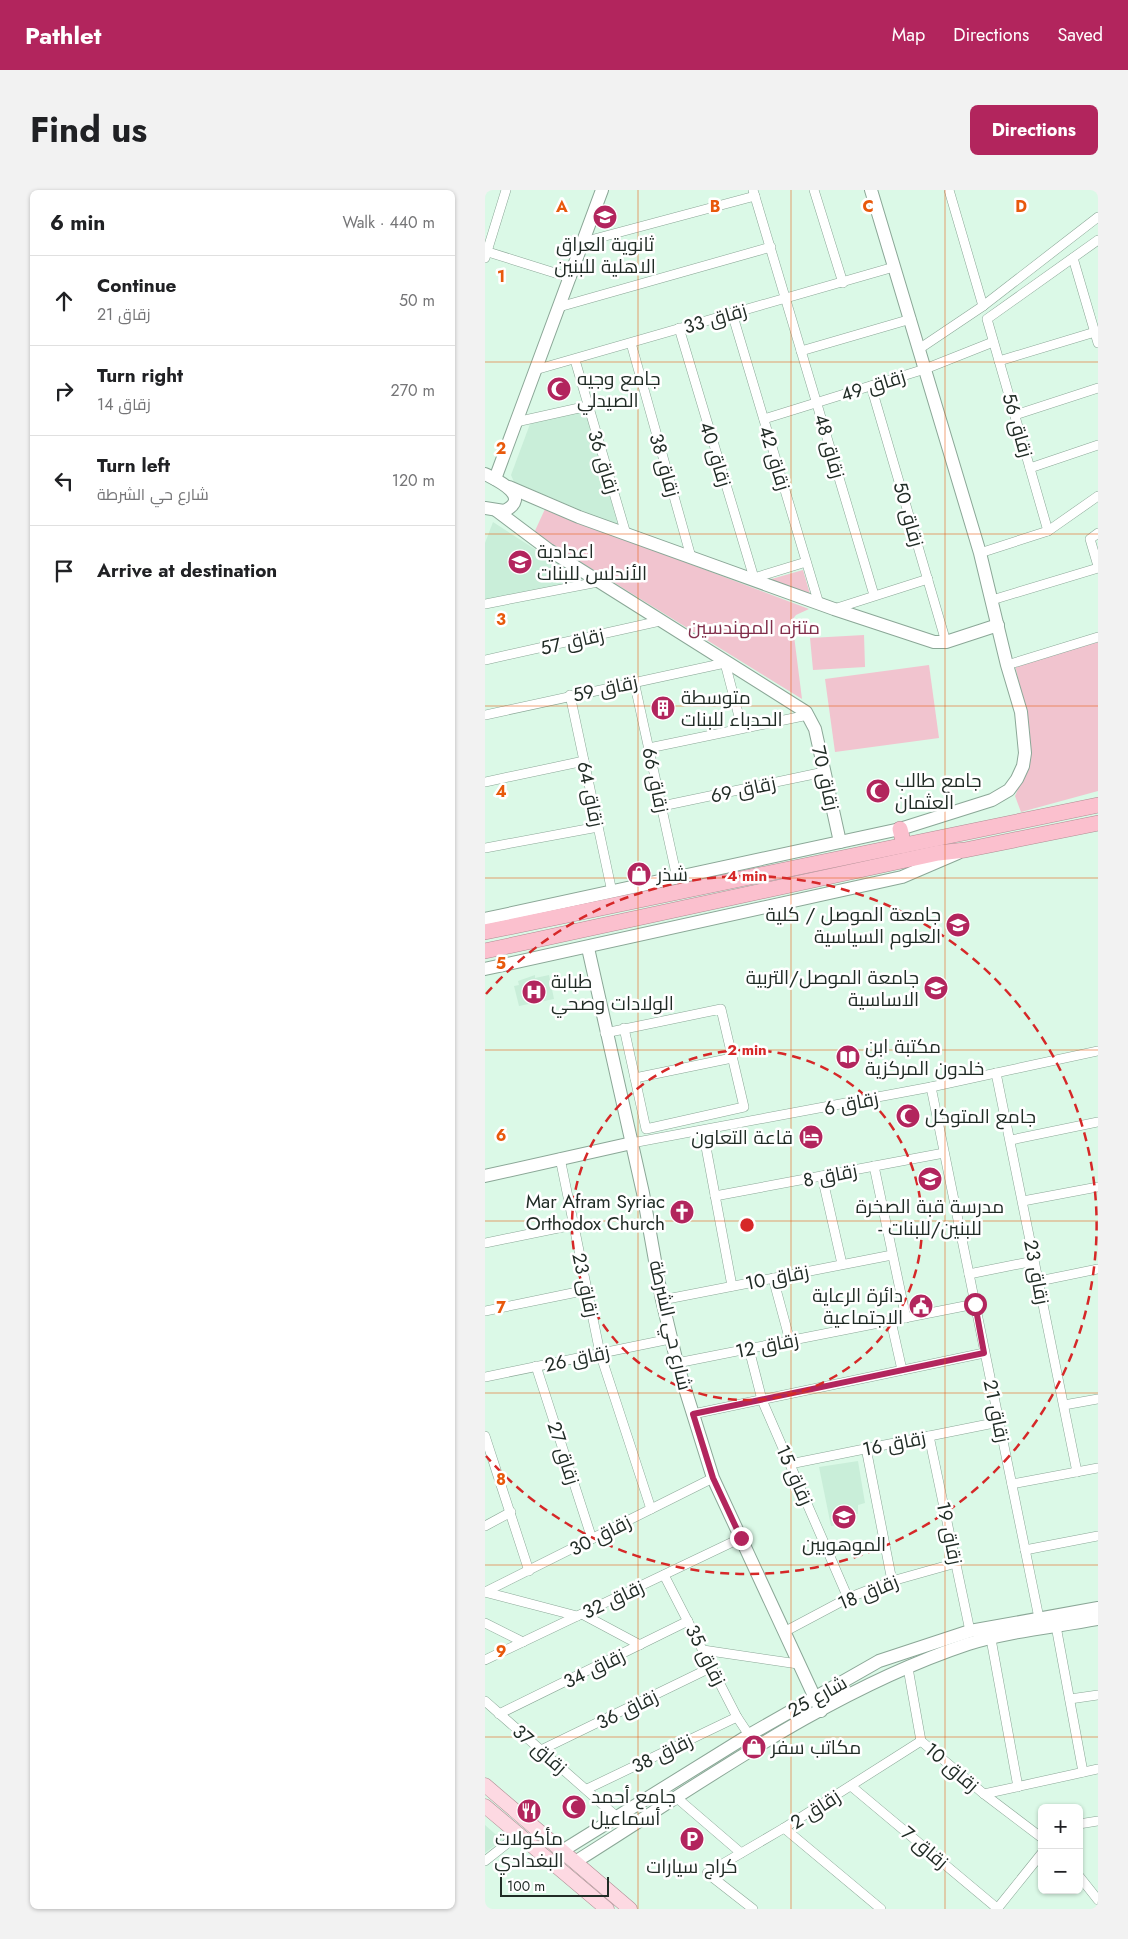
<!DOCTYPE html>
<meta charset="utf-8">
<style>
body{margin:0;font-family:Jost,Cairo,sans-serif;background:#f2f2f2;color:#202124}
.controls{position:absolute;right:15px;bottom:15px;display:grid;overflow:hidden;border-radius:8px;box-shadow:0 1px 4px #0004}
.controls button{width:45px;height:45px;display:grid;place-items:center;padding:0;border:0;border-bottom:1px solid #e0e0e0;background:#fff;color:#202124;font:25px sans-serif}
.scale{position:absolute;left:15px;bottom:12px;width:109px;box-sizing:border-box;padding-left:5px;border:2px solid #212c26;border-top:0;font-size:14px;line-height:18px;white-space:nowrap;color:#212c26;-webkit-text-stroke:4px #fff;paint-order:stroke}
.stop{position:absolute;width:15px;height:15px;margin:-11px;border:4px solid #b2255d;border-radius:50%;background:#fff}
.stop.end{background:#b2255d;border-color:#fff;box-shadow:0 1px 5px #0008}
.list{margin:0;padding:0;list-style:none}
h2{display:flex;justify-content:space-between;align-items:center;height:65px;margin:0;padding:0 20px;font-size:21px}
h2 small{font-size:16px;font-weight:400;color:#757577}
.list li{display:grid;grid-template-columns:32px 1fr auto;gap:15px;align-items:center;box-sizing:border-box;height:90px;padding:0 20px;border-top:1px solid #e0e0e0}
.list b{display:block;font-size:19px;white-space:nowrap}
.list p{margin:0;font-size:16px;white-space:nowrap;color:#757577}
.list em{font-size:16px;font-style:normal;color:#757577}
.icon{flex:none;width:28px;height:28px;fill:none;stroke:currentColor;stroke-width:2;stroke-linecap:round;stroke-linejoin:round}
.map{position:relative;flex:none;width:613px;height:1719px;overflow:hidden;border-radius:8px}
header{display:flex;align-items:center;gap:30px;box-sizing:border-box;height:70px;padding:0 25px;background:#b2255d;color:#fff}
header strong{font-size:24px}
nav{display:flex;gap:28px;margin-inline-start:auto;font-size:18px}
.intro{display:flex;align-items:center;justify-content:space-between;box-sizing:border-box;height:120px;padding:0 30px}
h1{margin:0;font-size:35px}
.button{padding:12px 22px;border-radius:8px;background:#b2255d;color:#fff;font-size:18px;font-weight:700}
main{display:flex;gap:30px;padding:0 30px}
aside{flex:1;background:#fff;border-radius:8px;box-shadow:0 1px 4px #0004}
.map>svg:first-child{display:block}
</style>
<header>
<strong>Pathlet</strong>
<nav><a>Map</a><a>Directions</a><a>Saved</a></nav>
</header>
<div class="intro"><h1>Find us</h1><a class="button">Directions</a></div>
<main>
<aside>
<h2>6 min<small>Walk · 440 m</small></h2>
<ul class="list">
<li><svg class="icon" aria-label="ahead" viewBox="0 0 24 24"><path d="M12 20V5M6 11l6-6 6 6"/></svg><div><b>Continue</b><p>زقاق 21</p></div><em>50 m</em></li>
<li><svg class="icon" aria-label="right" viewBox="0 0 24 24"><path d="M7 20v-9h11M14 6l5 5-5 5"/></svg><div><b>Turn right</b><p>زقاق 14</p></div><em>270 m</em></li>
<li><svg class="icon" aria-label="left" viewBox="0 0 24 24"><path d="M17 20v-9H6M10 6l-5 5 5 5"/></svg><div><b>Turn left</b><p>شارع حي الشرطة</p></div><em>120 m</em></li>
<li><svg class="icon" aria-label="arrive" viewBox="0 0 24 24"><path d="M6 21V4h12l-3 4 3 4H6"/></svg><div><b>Arrive at destination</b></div></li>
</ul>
</aside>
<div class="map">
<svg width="613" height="1719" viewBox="0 0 613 1719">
<rect width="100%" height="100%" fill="#dbf9e7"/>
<g fill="#c9eed9">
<path d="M102,219L133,336L29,292L26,285L45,234Z"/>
<path d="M8,332L99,391L0,410V353Z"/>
<path d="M50,785V788L64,785L69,809L34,816L29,796L34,795L33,791Z"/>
<path d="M373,1271L380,1313L373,1315V1324H366V1334L346,1336L334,1277Z"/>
<path d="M0,1635L17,1650L0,1663Z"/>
</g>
<g fill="#f1c4cf">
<path d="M60,319L324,419L311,425L307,430L317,509L49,343Z"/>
<path d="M318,380L325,404L283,390Z"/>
<path d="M379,445L380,477L328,480L325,448Z"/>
<path d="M613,452V601L536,622L530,606L540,583L545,542L530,475Z"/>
<path d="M444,475L454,548L350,562L340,489Z"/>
</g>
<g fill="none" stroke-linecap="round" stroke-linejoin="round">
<defs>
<g id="street">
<path d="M268,0L389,405"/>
<path d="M329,0L358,93"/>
<path d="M464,0L498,116"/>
<path d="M98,52L270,6"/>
<path d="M0,61L86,88"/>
<path d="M0,68L21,0"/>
<path d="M588,68L613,153"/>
<path d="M74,117L286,57"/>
<path d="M247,123L334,414"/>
<path d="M194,138L269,388L321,372"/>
<path d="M146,153L206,367"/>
<path d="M434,159L498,116L613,27"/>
<path d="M316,161L426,129"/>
<path d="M90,170L141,344"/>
<path d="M514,171L610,142"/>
<path d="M50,180L409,77"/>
<path d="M386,196L461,452"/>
<path d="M530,225L613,198"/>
<path d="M279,229L440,179L508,152"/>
<path d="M31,232L103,216"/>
<path d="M545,278L613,255"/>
<path d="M563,341L502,129L613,50"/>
<path d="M613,343L605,349L613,376"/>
<path d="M495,363L563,341L613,306"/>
<path d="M507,410L613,378"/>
<path d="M0,414L113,392"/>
<path d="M349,419L443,389"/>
<path d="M0,470L175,431"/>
<path d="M522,475L613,447"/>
<path d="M149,491L192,688"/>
<path d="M85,505L127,702"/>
<path d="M0,525L240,473L257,538"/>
<path d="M164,558L323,525"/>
<path d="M0,592L99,571"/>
<path d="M177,616L339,582"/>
<path d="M0,658L113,637"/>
<path d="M120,843L236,819L259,917L161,939L139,838"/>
<path d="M511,883L592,1282"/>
<path d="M150,888L247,868"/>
<path d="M446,897L554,1428"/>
<path d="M218,941L247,1096"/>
<path d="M526,950L613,932"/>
<path d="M147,953L446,897L613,861"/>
<path d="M75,968L115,1163L166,1319"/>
<path d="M389,976L421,1128"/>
<path d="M337,986L357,1074"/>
<path d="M230,1006L459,963"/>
<path d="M538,1011L613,997"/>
<path d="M0,1053L88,1035"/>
<path d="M484,1084L549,1071"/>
<path d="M288,1088L305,1151"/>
<path d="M554,1091L613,1079"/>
<path d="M177,1110L407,1065"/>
<path d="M0,1121L102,1100"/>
<path d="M406,1131L417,1180"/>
<path d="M264,1159L277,1210L363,1408"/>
<path d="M192,1173L490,1114"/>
<path d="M51,1176L107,1349"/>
<path d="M0,1187L185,1149"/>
<path d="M579,1215L613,1209"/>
<path d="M208,1224L499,1163"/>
<path d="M0,1246L44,1381"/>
<path d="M444,1246L485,1441"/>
<path d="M381,1258L407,1391"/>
<path d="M305,1274L514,1232"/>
<path d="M527,1294L613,1278"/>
<path d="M0,1336L26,1322"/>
<path d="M540,1360L613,1346"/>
<path d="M179,1385L252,1527L264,1545"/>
<path d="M0,1402L228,1288"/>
<path d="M0,1402L92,1426"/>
<path d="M97,1424L155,1455"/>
<path d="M0,1433L38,1452"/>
<path d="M571,1436L598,1582"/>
<path d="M299,1442L363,1408L407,1391L471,1373"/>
<path d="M506,1449L533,1597"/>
<path d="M218,1460L313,1474"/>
<path d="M0,1470L256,1348"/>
<path d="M423,1478L436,1551L499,1604L557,1648"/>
<path d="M585,1509L613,1505"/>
<path d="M0,1511L132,1627"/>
<path d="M14,1524L203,1431"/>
<path d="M56,1560L227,1477"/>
<path d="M366,1596L513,1719"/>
<path d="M102,1599L252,1527"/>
<path d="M499,1604L613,1579"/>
<path d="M192,1608L256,1663"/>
<path d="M594,1634L613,1631"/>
<path d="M299,1638L396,1719"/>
<path d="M0,1671L34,1644"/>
<path d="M594,1686L613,1710"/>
<path d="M268,1719L222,1683L299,1638L436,1551"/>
<path d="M512,1719L557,1663"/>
</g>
<g id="secondary">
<path d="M0,284C12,290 48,307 19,321L0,318"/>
<path d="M10,289L117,0"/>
<path d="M24,297L94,327L349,419L449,452H461L513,435"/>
<path d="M12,321L64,360L321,522L330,539L355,652"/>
<path d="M0,729L415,639L507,610L524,600L532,589L538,576L540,563L536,522L522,475L495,363L386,0"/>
<path d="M103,758L158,1003L177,1110L192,1173L228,1288L336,1521"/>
<path d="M0,779L417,687L473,663"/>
<path d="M0,986L147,953"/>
<path d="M77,1661L264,1545L394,1471L485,1441L613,1418"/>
<path d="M90,1672C215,1594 342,1501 483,1454C524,1441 570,1437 613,1429"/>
</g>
<g id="primary">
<path d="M0,1595L145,1719"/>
<path d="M0,1616L122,1719"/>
</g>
<g id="highway">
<path d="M415,639L419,655"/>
<path d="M0,742L613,615"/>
<path d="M0,761L453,663L480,660L613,633"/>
</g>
</defs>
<use href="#street" stroke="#8ba797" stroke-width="10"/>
<use href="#secondary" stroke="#8ba797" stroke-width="14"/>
<use href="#primary" stroke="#af8c93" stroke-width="15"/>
<use href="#highway" stroke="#af8c93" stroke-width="16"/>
<use href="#street" stroke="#fff" stroke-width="9"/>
<use href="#secondary" stroke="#fff" stroke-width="12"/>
<use href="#primary" stroke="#fdd9e2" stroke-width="14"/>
<use href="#highway" stroke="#fbc0ce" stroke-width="15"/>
</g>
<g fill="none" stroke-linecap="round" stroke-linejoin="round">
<path stroke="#b2255d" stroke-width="6" d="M256,1348L228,1288L208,1224L499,1163L490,1114"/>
</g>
<path fill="none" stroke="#e8590c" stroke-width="1" stroke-opacity="0.55" d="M153,0V1719M306,0V1719M460,0V1719M0,172H613M0,344H613M0,516H613M0,688H613M0,860H613M0,1031H613M0,1203H613M0,1375H613M0,1547H613"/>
<g fill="none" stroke="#d62828" stroke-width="2.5" stroke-dasharray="9 6">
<circle cx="262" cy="1035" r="175"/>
<path d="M1 804A349 349 0 1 1 1 1266"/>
</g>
<defs>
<symbol id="school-disc" viewBox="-11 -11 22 22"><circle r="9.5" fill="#b2255d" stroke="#fff"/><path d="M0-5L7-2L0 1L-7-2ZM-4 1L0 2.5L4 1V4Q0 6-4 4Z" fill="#fff"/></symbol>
<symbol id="mosque-disc" viewBox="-11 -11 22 22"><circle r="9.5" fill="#b2255d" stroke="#fff"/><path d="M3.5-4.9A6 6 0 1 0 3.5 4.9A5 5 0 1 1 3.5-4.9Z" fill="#fff"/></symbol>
<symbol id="building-disc" viewBox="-11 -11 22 22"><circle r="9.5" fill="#b2255d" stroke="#fff"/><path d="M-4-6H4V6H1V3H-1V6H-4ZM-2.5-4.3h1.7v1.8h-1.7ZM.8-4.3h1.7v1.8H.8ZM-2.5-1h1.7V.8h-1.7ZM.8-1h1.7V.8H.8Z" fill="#fff"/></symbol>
<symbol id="shop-disc" viewBox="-11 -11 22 22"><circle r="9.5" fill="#b2255d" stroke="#fff"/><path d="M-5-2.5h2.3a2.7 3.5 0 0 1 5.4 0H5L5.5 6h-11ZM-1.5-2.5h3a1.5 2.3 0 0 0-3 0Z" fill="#fff"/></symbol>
<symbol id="university-disc" viewBox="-11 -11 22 22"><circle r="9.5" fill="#b2255d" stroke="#fff"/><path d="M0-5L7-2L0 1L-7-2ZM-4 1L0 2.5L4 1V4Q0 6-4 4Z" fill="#fff"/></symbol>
<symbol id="hospital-disc" viewBox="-11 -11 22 22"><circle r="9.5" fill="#b2255d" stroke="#fff"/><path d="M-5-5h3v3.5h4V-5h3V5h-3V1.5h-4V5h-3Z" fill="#fff"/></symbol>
<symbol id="library-disc" viewBox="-11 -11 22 22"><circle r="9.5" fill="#b2255d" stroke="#fff"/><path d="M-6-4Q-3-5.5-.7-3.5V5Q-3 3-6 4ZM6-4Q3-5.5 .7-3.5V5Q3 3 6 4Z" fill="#fff"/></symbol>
<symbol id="hotel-disc" viewBox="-11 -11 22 22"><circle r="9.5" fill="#b2255d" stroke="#fff"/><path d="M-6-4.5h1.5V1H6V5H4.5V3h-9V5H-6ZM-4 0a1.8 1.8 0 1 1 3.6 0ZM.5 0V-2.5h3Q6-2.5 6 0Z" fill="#fff"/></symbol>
<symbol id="church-disc" viewBox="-11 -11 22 22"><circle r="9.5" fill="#b2255d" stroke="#fff"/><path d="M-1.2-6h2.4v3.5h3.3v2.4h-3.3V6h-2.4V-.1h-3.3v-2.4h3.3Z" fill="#fff"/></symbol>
<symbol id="civic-disc" viewBox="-11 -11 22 22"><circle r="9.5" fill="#b2255d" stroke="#fff"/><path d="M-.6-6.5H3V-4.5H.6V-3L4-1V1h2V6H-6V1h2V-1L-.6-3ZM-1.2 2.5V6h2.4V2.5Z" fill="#fff"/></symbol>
<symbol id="restaurant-disc" viewBox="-11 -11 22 22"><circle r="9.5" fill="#b2255d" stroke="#fff"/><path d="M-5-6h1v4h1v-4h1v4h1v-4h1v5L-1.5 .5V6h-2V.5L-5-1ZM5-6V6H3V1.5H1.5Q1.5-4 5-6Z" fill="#fff"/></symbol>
<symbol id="parking-disc" viewBox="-11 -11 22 22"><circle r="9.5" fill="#b2255d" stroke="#fff"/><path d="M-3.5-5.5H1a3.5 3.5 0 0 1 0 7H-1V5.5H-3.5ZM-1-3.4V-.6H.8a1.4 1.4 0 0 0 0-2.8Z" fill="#fff"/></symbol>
</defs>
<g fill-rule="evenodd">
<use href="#school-disc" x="106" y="13" width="28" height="28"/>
<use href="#mosque-disc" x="60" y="185" width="28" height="28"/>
<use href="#school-disc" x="21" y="358" width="28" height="28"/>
<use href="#building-disc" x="164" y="504" width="28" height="28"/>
<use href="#mosque-disc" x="379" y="587" width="28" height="28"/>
<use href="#shop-disc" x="140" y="670" width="28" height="28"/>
<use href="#university-disc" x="459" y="721" width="28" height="28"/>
<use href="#university-disc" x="437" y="784" width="28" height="28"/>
<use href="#hospital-disc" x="35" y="788" width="28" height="28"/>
<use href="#library-disc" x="349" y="853" width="28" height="28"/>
<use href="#mosque-disc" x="409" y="912" width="28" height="28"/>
<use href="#hotel-disc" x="312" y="933" width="28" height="28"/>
<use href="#school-disc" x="431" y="975" width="28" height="28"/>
<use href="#church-disc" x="183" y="1008" width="28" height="28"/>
<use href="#civic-disc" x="422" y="1102" width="28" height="28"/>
<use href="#school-disc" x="345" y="1313" width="28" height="28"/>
<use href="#shop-disc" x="255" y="1543" width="28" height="28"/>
<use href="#mosque-disc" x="75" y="1603" width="28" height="28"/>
<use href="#restaurant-disc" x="30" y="1607" width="28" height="28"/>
<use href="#parking-disc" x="193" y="1635" width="28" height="28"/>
</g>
<g text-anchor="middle" stroke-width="5" stroke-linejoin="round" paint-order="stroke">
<g font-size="19" fill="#212c26" stroke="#fff" text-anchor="start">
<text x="120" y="61" text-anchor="middle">ثانوية العراق<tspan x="120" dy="22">الاهلية للبنين</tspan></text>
<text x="92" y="195">جامع وجيه<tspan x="92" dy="22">الصيدلي</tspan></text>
<text x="52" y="368">اعدادية<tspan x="52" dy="22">الأندلس للبنات</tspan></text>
<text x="196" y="514">متوسطة<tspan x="196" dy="22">الحدباء للبنات</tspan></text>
<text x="410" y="597">جامع طالب<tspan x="410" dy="22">العثمان</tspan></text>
<text x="172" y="691">شذر</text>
<text x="456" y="731" text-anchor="end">جامعة الموصل / كلية<tspan x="456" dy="22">العلوم السياسية</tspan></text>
<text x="434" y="794" text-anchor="end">جامعة الموصل/التربية<tspan x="434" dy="22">الاساسية</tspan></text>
<text x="66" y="798">طبابة<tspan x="66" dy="22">الولادات وصحي</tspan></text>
<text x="380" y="863">مكتبة ابن<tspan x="380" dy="22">خلدون المركزية</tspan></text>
<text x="440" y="933">جامع المتوكل</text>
<text x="308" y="954" text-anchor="end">قاعة التعاون</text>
<text x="180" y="1018" text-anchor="end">Mar Afram Syriac<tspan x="180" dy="22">Orthodox Church</tspan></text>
<text x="445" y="1023" text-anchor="middle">مدرسة قبة الصخرة<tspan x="445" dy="22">- للبنين/للبنات</tspan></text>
<text x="418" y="1112" text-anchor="end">دائرة الرعاية<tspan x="418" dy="22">الاجتماعية</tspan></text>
<text x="359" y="1361" text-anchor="middle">الموهوبين</text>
<text x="286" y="1564">مكاتب سفر</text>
<text x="106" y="1613">جامع أحمد<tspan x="106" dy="22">أسماعيل</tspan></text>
<text x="44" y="1655" text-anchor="middle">مأكولات<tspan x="44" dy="22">البغدادي</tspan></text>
<text x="207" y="1683" text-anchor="middle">كراج سيارات</text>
</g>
<g font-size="19" fill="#212c26" stroke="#fff">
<text transform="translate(230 128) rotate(-16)" y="7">زقاق 33</text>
<text transform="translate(388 195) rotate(-17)" y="7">زقاق 49</text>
<text transform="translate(533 235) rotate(74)" y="7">زقاق 56</text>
<text transform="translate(345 256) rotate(74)" y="7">زقاق 48</text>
<text transform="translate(231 264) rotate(73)" y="7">زقاق 40</text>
<text transform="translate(290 268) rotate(73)" y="7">زقاق 42</text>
<text transform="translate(119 272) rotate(73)" y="7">زقاق 36</text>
<text transform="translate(180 275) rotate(74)" y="7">زقاق 38</text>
<text transform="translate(424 324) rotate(74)" y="7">زقاق 50</text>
<text transform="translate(87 451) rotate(-13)" y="7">زقاق 57</text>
<text transform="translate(120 498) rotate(-12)" y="7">زقاق 59</text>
<text transform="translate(341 588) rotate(77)" y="7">زقاق 70</text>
<text transform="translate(171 590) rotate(78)" y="7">زقاق 66</text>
<text transform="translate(258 599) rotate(-12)" y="7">زقاق 69</text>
<text transform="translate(106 604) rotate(78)" y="7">زقاق 64</text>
<text transform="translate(366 913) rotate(-11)" y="7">زقاق 6</text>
<text transform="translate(345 985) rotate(-11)" y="7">زقاق 8</text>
<text transform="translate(552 1082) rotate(79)" y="7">زقاق 23</text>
<text transform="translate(292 1087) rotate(-11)" y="7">زقاق 10</text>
<text transform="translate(101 1095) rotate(78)" y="7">زقاق 23</text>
<text transform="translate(186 1135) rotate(77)" y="7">شارع حي الشرطة</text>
<text transform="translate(282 1155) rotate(-11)" y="7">زقاق 12</text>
<text transform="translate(92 1168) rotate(-12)" y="7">زقاق 26</text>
<text transform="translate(512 1221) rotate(78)" y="7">زقاق 21</text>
<text transform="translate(409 1253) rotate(-11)" y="7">زقاق 16</text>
<text transform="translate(79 1263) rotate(72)" y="7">زقاق 27</text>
<text transform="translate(310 1285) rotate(66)" y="7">زقاق 15</text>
<text transform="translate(465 1343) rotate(78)" y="7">زقاق 19</text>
<text transform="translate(115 1345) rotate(-27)" y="7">زقاق 30</text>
<text transform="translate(383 1402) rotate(-22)" y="7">زقاق 18</text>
<text transform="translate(128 1409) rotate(-25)" y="7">زقاق 32</text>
<text transform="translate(221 1465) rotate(63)" y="7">زقاق 35</text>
<text transform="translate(109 1478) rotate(-26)" y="7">زقاق 34</text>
<text transform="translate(332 1506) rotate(-29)" y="7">شارع 25</text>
<text transform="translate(142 1519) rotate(-26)" y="7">زقاق 36</text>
<text transform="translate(55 1559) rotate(41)" y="7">زقاق 37</text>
<text transform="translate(177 1563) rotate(-26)" y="7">زقاق 38</text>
<text transform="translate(467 1577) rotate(41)" y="7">زقاق 10</text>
<text transform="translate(330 1619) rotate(-33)" y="7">زقاق 2</text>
<text transform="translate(440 1657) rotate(40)" y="7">زقاق 7</text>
</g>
<g font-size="19" fill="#812f4b" stroke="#fff">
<text x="269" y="444">متنزه المهندسين</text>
</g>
</g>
<g font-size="16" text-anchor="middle" font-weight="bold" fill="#e8590c" stroke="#fff" stroke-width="5" stroke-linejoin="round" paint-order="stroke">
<text x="77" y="22">A</text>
<text x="230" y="22">B</text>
<text x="383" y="22">C</text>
<text x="536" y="22">D</text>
<text x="16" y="92">1</text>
<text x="16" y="264">2</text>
<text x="16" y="435">3</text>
<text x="16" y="607">4</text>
<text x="16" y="779">5</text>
<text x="16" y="951">6</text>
<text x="16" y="1123">7</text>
<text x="16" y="1295">8</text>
<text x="16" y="1467">9</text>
</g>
<circle cx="262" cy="1035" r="8" fill="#d62828" stroke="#fff" stroke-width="2.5"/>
<g font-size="15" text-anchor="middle" font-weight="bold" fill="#d62828" stroke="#fff" stroke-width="5" stroke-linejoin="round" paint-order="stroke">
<text x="262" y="691">4 min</text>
<text x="262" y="865">2 min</text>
</g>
</svg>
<div class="controls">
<button>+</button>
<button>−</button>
</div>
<div class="scale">100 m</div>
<div class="stop" style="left:490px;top:1114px"></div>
<div class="stop end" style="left:256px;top:1348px"></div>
</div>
</main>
